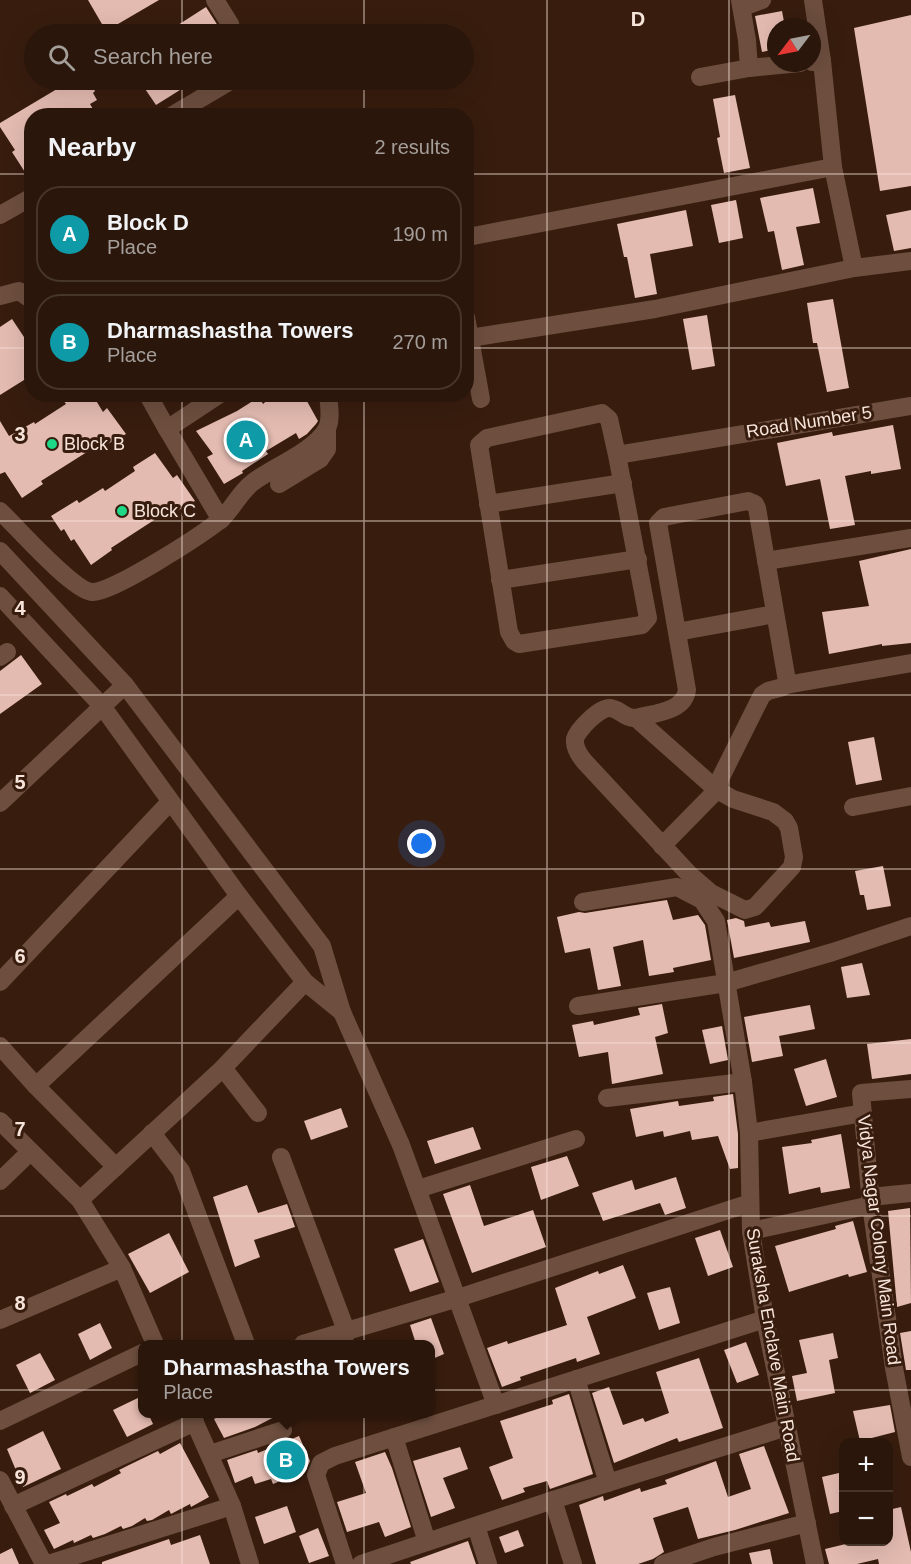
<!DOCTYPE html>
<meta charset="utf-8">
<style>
body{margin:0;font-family:Helvetica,sans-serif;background:#321f13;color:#f1f3f6}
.controls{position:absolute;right:18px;bottom:18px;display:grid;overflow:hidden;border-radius:12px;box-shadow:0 6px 24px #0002}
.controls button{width:54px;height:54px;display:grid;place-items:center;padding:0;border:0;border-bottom:2px solid #46352b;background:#2a160a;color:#f1f3f6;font:30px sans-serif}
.compass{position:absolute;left:767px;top:18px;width:54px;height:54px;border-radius:50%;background:#2a160a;box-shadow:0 6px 24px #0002;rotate:238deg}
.you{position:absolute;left:422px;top:844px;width:21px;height:21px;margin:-15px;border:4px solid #fff;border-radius:50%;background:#1a73e8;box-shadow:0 0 0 9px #1a73e833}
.badge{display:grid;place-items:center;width:39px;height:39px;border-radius:50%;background:#d93025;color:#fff;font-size:20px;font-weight:700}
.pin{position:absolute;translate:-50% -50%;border:3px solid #fff;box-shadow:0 2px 6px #0006}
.popup{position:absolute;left:138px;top:1340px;width:297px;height:78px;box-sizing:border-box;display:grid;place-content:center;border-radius:12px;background:#2a160a;filter:drop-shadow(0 2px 4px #0005);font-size:20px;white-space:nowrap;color:#a59f9c}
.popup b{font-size:22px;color:#f1f3f6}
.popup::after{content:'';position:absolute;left:50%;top:100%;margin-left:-12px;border:12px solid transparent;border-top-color:#2a160a}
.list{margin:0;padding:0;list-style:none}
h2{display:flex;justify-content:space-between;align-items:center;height:78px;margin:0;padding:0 24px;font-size:26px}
h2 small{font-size:20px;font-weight:400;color:#a59f9c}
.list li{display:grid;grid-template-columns:39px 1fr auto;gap:18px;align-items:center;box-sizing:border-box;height:96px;margin:0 12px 12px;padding:0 12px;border:2px solid #46352b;border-radius:24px}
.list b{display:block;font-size:22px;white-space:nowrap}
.list p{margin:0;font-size:20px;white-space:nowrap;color:#a59f9c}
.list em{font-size:20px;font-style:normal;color:#a59f9c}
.icon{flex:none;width:33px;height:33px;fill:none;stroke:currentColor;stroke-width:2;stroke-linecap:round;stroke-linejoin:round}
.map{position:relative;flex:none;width:911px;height:1564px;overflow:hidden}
.search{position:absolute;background:#2a160a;box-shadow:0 6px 24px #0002;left:24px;top:24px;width:450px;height:66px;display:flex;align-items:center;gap:15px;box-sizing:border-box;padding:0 21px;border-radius:33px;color:#a59f9c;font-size:22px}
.panel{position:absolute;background:#2a160a;box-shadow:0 6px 24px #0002;left:24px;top:108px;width:450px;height:294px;border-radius:24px}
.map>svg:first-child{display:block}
</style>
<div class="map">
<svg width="911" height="1564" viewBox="0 0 911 1564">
<rect width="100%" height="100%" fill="#381d0e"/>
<g fill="#e4bbb1">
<path d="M88,0H159L106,31Z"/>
<path d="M206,7L220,29L210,34H164Z"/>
<path d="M782,11L785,27H776V49L762,52L755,16Z"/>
<path d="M911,15V186L880,191L854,28Z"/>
<path d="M72,80H88L95,91L93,93L97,100L90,104L97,116H32V183L12,152L15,150L0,127V123Z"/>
<path d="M139,80H196L156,105Z"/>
<path d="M735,95L750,168L724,173L717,138L720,137L713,99Z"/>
<path d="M813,188L820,223L796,227L804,265L782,270L774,231L768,232L760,198Z"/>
<path d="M736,200L743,238L719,243L711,205Z"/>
<path d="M686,210L693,246L650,254L657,294L635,298L627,257H624L617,224Z"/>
<path d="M911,210V248L894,251L886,215Z"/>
<path d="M833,299L849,388L827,392L817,343H813L807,303Z"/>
<path d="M707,315L715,366L692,370L683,319Z"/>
<path d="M12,319L32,349V375L0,395V327Z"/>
<path d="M72,394H92L103,412L107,408L126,434L100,448L98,445L41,481L43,484L22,498L5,472L0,474V421L9,436L34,422L35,424L66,404L63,400Z"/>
<path d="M274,394H303L318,421L316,424L307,434L299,439L296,433L266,451L268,454L242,471L243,473L224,484L207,457L213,454L196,431L237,411L259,397L263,404Z"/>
<path d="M893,425L901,469L871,474V471L845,476L855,525L830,529L820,479L786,486L777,443L832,432L833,436Z"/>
<path d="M155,453L173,478L177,475L195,501L170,515L168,511L111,548L112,550L91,565L74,539L71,541L64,529L61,531L51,516L77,500L79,503L103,488L105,491L135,471L133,467Z"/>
<path d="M911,549V643L882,646V644L829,654L822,612L869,606L859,561Z"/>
<path d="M21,655L42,684L0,714V671Z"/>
<path d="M874,737L882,780L856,785L848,742Z"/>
<path d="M883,866L891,906L867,910L864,895H860L855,871Z"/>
<path d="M667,900L673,920L698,915L705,925L711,960L673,968L674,972L649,976L643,940L613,947L621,986L598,990L590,948L565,953L557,917L579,912L585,913Z"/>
<path d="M736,918L744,921L745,927L769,922L771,927L805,921L810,942L734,958L727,920Z"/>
<path d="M862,963L870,995L847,998L841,967Z"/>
<path d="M662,1004L668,1033L655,1037L663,1074L612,1084L608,1052L579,1057L572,1025L593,1021L594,1025L640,1015L638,1008Z"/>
<path d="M810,1005L815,1029L779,1036L783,1056L752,1062L744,1017Z"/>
<path d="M722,1026L728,1060L710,1064L702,1030Z"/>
<path d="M911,1039V1074L872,1079L867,1044Z"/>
<path d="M826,1059L837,1097L806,1106L794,1069Z"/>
<path d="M733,1094L738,1134V1168L730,1169L718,1136L692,1140L690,1131L664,1137L663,1131L636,1137L630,1109L678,1101L679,1106L714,1101L713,1097Z"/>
<path d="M341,1108L348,1127L311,1140L304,1121Z"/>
<path d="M473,1127L481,1149L435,1164L427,1141Z"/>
<path d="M841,1134L850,1188L821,1193L820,1187L789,1194L782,1147L812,1143L811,1140Z"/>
<path d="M567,1156L579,1186L541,1200L531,1167Z"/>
<path d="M676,1177L686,1208L665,1215L660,1203L603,1221L592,1193L632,1180L635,1190Z"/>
<path d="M247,1185L258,1213L287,1204L295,1227L254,1240L260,1257L235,1267L213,1197Z"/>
<path d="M470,1185L484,1226L533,1210L546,1247L472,1273L443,1194Z"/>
<path d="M910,1208L911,1303L897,1307L888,1211Z"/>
<path d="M853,1221L867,1272L849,1277L848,1274L789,1292L775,1246L836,1229L835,1226Z"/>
<path d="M720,1230L733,1267L708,1276L695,1238Z"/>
<path d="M169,1233L189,1272L150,1293L128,1254Z"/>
<path d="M423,1239L439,1282L410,1292L394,1249Z"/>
<path d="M623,1265L636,1298L587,1317L600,1354L577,1362L576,1358L520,1377L521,1380L502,1387L487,1348L507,1341L508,1344L567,1325L555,1288L598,1271L599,1274Z"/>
<path d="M670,1287L680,1323L659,1330L647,1293Z"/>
<path d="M431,1318L444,1354L430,1360V1344H416L410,1325Z"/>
<path d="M100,1323L112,1348L90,1360L78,1334Z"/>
<path d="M911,1331V1370H906L900,1333Z"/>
<path d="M833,1333L838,1358L829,1360L835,1393L797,1401L792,1376L807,1373L799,1340Z"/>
<path d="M746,1342L759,1375L737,1383L724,1350Z"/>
<path d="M40,1353L55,1380L30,1393L16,1365Z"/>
<path d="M699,1358L723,1428L679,1442L677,1438L614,1463L592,1393L609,1387L623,1425L643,1418L645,1422L669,1413L656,1372Z"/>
<path d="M569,1394L593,1474L550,1489L547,1481L523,1488L525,1492L502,1500L489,1467L513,1458L500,1421L553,1404L552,1400Z"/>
<path d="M142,1396V1413H148L153,1424L127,1437L113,1410Z"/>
<path d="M890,1405L895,1432L860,1441L853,1411Z"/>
<path d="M225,1413H282L255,1427L224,1438L214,1419Z"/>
<path d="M43,1431L61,1469L23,1487L7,1449Z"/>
<path d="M299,1436L310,1461L306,1470L273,1484L271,1479L255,1484L252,1476L235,1483L227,1460L257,1450L258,1453Z"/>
<path d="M180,1443L209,1497L191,1507L190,1504L171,1514L169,1510L152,1520L147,1521L145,1518L132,1526L123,1529L121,1526L105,1534L93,1538L91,1535L74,1543L73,1540L54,1549L44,1530L60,1523L49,1502L66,1494L67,1496L92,1484L94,1487L121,1473L119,1470L129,1465L158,1451L160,1454Z"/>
<path d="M764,1446L789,1513L735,1530L698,1539L688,1507L653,1518L664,1552L653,1559L638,1564H596L579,1505L603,1496L604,1501L640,1488L641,1492L667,1484L665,1480L716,1461L728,1497L751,1489L739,1454Z"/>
<path d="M460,1447L468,1469L443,1478L455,1508L431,1517L413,1461Z"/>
<path d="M385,1452L392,1468L411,1527L385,1537L379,1522L347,1532L337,1502L366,1493L355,1462Z"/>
<path d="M843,1472V1511L830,1514L822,1477Z"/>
<path d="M287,1506L296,1532L264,1544L255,1517Z"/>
<path d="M901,1507L911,1552V1564H879L878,1559L857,1564H829L825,1549L854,1542H888V1510Z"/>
<path d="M318,1528L329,1556L309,1563L299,1536Z"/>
<path d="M518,1530L524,1546L505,1553L499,1537Z"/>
<path d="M200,1535L210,1564H102V1562L169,1539L171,1545Z"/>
<path d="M468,1541L476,1564H411L410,1562Z"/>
<path d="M12,1548L19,1564H0V1554Z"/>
<path d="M770,1549L773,1564H752L749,1553Z"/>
</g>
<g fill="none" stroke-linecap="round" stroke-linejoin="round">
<g stroke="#6e4f3f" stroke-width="18">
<path d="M215,0L230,24L233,34"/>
<path d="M740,0L747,40L749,68"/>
<path d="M813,0L822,61"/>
<path d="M743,7L762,0"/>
<path d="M812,62L822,61L833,167L854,268"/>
<path d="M700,77L749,68L800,63"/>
<path d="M171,116L232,80"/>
<path d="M0,215L32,197"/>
<path d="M473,236L833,167"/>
<path d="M0,296L19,291L32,300"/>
<path d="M466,317L481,399"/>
<path d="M470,338L655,309L854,268L911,261"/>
<path d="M148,395L167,429L220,394"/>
<path d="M167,429L221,520"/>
<path d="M617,455L609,419L602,413L487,438L479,445L509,632L514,641L519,644L642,625L648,618L617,455L911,406"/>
<path d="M279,484L320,459L327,449V430"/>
<path d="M748,501L755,504L757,508L787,681L783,687L768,691L762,695L721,777L717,790L733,799L773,812L785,821L789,828L794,857L792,867L755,907L745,910L711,893L689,874L584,761C579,755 574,748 575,739C577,730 600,707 610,708C620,709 625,719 636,718C654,713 684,712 687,690L658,523L664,517Z"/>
<path d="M488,504L623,483"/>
<path d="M0,511C17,527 72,590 92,592C111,594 201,535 219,521C231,512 238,494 252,483C271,468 314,451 326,430C332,421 329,405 328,394"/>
<path d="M0,551L125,685L322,946L342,1012L401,1145L496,1405"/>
<path d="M766,561L911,538"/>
<path d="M500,580L638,559"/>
<path d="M0,596L102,706L239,896L305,982L342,1012"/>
<path d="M677,632L775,614"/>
<path d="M0,657L7,652"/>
<path d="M786,685L911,663"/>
<path d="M636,718L717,790L662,846"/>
<path d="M0,803L125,685"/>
<path d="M853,807L911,796"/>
<path d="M583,902L677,887L702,900L716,921L743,1082L749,1133L751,1231L765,1319L815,1564"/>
<path d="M0,982L170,802"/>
<path d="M578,1006L726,983L833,952L911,926"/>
<path d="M0,1046L36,1086L116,1167"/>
<path d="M223,1068L305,982"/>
<path d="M36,1086L239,896"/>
<path d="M911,1089L861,1093L871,1205L894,1368L911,1457"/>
<path d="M607,1098L743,1082"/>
<path d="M0,1121L80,1200L122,1268L155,1344"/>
<path d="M152,1133L181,1171L246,1344"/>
<path d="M749,1133L863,1113"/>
<path d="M281,1157L347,1333"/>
<path d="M0,1181L30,1152"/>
<path d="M418,1189L576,1139"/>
<path d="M870,1197L911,1193"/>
<path d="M80,1200L223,1068L258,1113"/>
<path d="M751,1231L871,1205"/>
<path d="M0,1320L122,1268"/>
<path d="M303,1344L458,1298L750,1203"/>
<path d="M576,1379L608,1483"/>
<path d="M191,1414L232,1506L250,1564"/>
<path d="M0,1421L142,1353"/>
<path d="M394,1437L427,1542"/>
<path d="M210,1454L283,1430"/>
<path d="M0,1480L44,1564"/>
<path d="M553,1500L573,1564"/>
<path d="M13,1506L195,1422"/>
<path d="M476,1526L488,1564"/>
<path d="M48,1564L232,1506"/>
<path d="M345,1564L316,1475L321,1463L335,1456L765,1319"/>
<path d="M361,1564L553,1500L787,1427"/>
<path d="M663,1564L714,1547L807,1523"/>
</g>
</g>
<path fill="none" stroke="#f7e4db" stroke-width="1.5" stroke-opacity="0.55" d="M182,0V34M364,0V34M547,0V1564M729,0V1564M182,80V116M364,80V116M0,174H32M466,174H911M0,348H32M466,348H911M182,394V1564M364,394V1564M0,521H911M0,695H911M0,869H911M0,1043H911M0,1216H911M0,1390H911"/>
<g fill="#1ed888" stroke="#381d0e" stroke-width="2">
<circle cx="52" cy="444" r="6"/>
<circle cx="122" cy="511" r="6"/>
</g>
<g text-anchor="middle" stroke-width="6" stroke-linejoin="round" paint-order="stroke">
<g font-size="18" fill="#f7e4db" stroke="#381d0e">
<text transform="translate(809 422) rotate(-9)" y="6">Road Number 5</text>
<text transform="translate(879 1240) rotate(83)" y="6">Vidya Nagar Colony Main Road</text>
<text transform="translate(773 1345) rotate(80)" y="6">Suraksha Enclave Main Road</text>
</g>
<g font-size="18" fill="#f7e4db" stroke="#381d0e" text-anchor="start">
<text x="64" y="450">Block B</text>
<text x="134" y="517">Block C</text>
</g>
</g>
<g font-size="20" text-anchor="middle" font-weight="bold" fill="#f7e4db" stroke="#381d0e" stroke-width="6" stroke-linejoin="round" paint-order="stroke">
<text x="638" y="26">D</text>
<text x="20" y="441">3</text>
<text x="20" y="615">4</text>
<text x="20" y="789">5</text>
<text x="20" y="963">6</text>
<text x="20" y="1136">7</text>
<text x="20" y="1310">8</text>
<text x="20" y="1484">9</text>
</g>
</svg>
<div class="controls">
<button>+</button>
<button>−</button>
</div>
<svg class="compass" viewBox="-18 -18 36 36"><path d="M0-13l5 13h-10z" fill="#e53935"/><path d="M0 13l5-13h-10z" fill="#a59f9c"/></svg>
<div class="you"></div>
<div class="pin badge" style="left:246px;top:440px;background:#0f9aa8">A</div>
<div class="pin badge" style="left:286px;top:1460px;background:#0f9aa8">B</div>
<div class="popup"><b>Dharmashastha Towers</b>Place</div>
<div class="search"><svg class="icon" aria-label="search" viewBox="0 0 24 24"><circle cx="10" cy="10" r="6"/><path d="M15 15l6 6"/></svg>Search here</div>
<section class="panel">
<h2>Nearby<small>2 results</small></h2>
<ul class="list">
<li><span class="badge" style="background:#0f9aa8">A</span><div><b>Block D</b><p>Place</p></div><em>190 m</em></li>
<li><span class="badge" style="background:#0f9aa8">B</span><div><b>Dharmashastha Towers</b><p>Place</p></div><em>270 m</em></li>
</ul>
</section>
</div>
